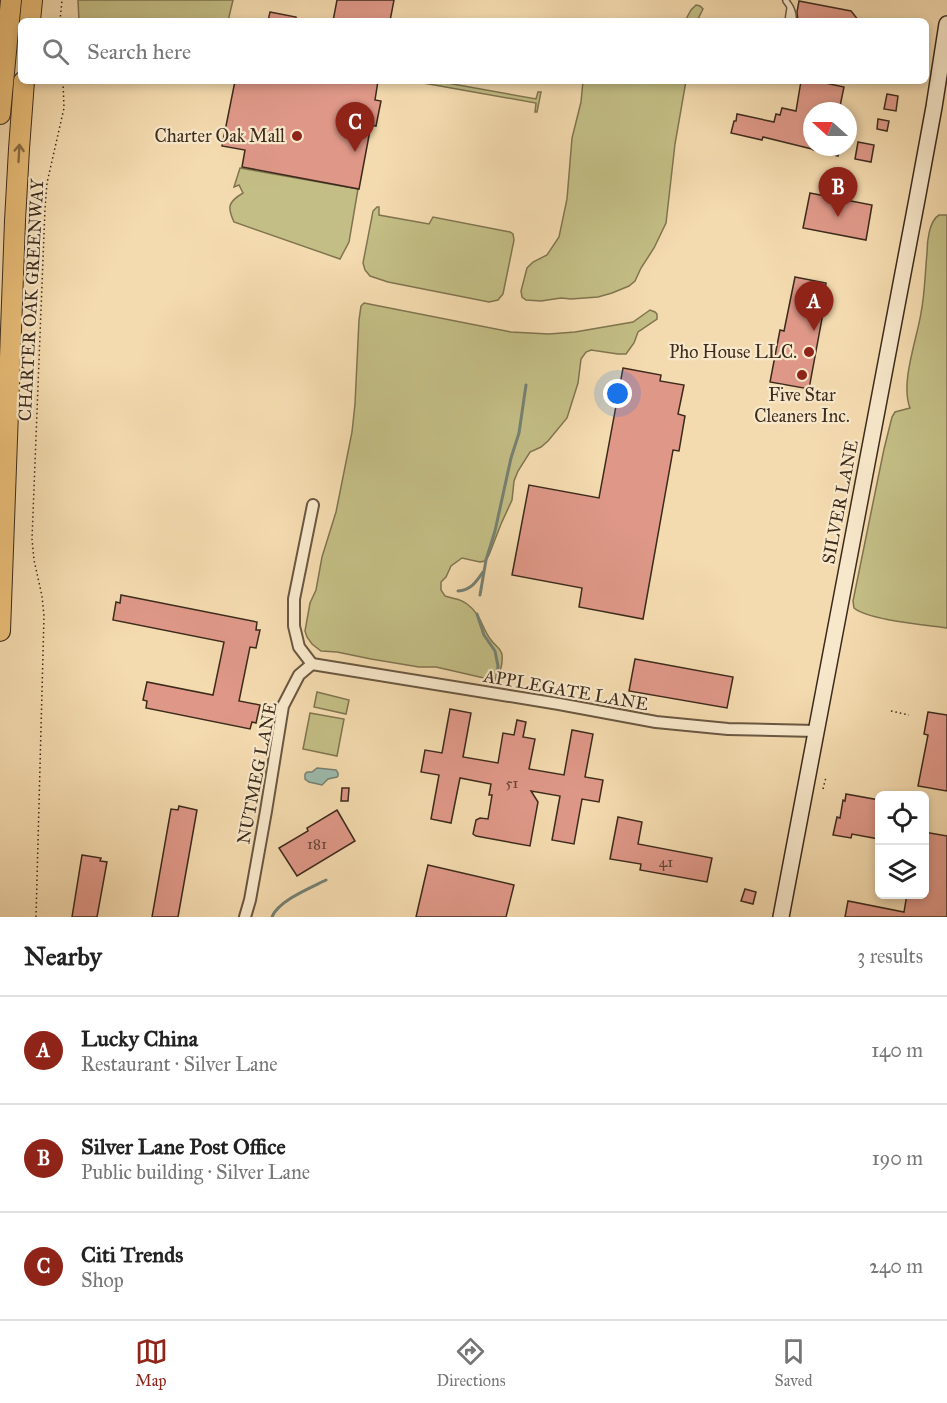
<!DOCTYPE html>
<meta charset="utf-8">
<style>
body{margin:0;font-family:"IM FELL Great Primer",serif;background:#f2f2f2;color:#222}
.controls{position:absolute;right:18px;bottom:18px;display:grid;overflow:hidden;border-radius:9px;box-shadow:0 3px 9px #0003}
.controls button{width:54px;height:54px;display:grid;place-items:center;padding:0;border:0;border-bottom:2px solid #e0e0e0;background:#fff;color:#222;font:30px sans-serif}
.compass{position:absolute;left:803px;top:102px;width:54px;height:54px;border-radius:50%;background:#fff;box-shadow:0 3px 9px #0003;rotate:291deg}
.you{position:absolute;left:618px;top:394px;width:21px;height:21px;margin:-15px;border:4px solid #fff;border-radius:50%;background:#1a73e8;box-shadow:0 0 0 9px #1a73e833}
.badge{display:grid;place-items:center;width:39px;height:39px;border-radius:50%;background:#8f2418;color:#fff;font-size:20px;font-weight:700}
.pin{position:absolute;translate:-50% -50px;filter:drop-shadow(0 2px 3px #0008)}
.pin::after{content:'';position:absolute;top:32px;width:21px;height:18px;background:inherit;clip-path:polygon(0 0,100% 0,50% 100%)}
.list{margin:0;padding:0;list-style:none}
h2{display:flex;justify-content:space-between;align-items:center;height:78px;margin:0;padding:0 24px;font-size:26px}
h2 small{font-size:20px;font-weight:400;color:#767676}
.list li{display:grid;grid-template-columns:39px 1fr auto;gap:18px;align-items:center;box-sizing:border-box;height:108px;padding:0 24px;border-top:2px solid #e0e0e0}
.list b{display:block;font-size:22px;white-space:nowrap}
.list p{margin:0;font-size:20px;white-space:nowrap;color:#767676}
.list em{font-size:20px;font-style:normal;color:#767676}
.icon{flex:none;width:33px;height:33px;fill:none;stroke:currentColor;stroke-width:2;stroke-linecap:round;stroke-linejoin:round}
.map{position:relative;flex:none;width:947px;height:917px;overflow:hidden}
.search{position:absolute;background:#fff;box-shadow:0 3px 9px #0003;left:18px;right:18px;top:18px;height:66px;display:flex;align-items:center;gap:15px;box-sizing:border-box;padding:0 21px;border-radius:9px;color:#767676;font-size:22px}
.sheet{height:402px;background:#fff}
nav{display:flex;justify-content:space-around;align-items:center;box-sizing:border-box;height:84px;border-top:2px solid #e0e0e0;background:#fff;font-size:16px;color:#767676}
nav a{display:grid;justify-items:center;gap:3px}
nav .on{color:#8f2418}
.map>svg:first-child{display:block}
</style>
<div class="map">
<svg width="947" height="917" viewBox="0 0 947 917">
<rect width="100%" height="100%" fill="#f4dbaf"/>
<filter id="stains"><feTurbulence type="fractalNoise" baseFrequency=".00333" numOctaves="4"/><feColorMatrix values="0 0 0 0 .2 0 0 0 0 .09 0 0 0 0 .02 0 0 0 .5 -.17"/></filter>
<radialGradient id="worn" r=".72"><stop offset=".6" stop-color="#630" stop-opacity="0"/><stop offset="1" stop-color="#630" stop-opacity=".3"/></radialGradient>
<g fill="#c3be85" stroke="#807450" stroke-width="1.5">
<path d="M78,0H233L228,21H79Z"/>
<path d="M696,5L700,6L703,9L697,21H685L691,10Z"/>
<path d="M412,81H436L536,99L538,92H541L537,112H535L536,103Z"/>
<path d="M583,81H686L675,144L666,223L654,248L641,268L635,281L629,286L612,293L598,297L571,299L561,298L541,301L526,300L522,297L521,291L527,268L533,262L547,255L559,237L567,199L572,138L581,102Z"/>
<path d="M240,168L358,189L349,242L340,259L234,222C227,207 228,202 243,193L239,185L234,187Z"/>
<path d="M377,207H379V215L429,224L433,217L510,232L513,234L514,240L503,294L498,300L489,302L388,282L370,276L365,270L363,263L373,211Z"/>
<path d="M939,215H947V628C926,625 868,620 854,608L853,601L884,449L892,417L895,412L910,408C900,383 917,339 921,313C925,293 925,273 927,253C927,242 929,221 939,215Z"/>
<path d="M364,303L511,332L549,334L575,332L633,322L650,310L655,312L657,314V319L638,332L634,343L626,354H618L591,350L586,352L581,359L578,383L567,418L548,441L541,447L530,452L518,471L514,481L512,500L501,524L489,555L485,561L480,562L462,558L451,566L446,577L441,582V590L445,596C453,599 460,598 467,604C482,615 481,627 491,640C495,646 501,648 502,655C503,665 501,671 496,678H484L436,667H419L371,659L337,652L321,651L312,644L307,637L305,631L310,603L316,590L322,557L336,512L352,432L355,404L359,320L361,306Z"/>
<path d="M317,692L349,700L346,714L314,707Z"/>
<path d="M310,713L344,719L337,756L303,749Z"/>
</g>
<path fill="#9cbbad" stroke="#768173" stroke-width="1.5" d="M317,768L336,770L338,773V776L337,777L328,779L322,785L309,782L305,779V774L307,772H312Z"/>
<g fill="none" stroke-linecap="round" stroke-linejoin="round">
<g stroke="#768173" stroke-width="3">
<path d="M458,591C471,590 476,582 483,572"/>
<path d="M480,595L486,560L495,531L511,458L519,433L526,385"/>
<path d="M477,614L484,635L495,651L498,666L496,683"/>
<path d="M272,917C278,901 310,888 326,880"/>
</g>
</g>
<g fill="#df9888" stroke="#3c2b1c" stroke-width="1.5">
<path d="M337,0H394L390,21H333Z"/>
<path d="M799,1L851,11L859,21H798L797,12Z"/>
<path d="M270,12L296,17V21H268Z"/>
<path d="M235,81H378L375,100L381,101L376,126L371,125L359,189L242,167L245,150L222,146Z"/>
<path d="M801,81H816L844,87L839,111H812V149L763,137L762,140L731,133L734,121H736L737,114L774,122L776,114L780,115L782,108L796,111Z"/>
<path d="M887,94L898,96L896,111L884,109Z"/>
<path d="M878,119L889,121L887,131L877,129Z"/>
<path d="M858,142L874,145L871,162L855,159Z"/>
<path d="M813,147H840L838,156L813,150Z"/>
<path d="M810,193L872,205L866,240L803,228Z"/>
<path d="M795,277L826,283L824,296L826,297L809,389L770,382L780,330L784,331Z"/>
<path d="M623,368L661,375L660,381L684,385L678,414L685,416L679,451L673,450L643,619L579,607L582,588L512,575L529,485L599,498Z"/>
<path d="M121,595L257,622L256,630H260L256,648L250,647L239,701L260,705L256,723L252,722L250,729L146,708L147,701L143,700L147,682L213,695L224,642L113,620L116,602L120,603Z"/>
<path d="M635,659L733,677L727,708L629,691Z"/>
<path d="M450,709L471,713L463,757L498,763L503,733L514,735L517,720L526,722L523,737L535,739L529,769L564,775L572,730L593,734L585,777L603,780L599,802L582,799L574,844L552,840L560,796L531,791L538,802L530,846L476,836L473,834L476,820L480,818L488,819L492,795H489L491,784L460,778L451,823L431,819L439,775L421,772L425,750L442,753Z"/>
<path d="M928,712L947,715V791L918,786L928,735L924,734Z"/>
<path d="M342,788H349L348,801H341Z"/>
<path d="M846,794L879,800V839L852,834L851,838L833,835L837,817L840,818L843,800L845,801Z"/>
<path d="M179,806L197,810L178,917H152L171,809L178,810Z"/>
<path d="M337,810L355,841L297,876L279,848L308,831L307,828Z"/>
<path d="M618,817L642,822L638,844L712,858L707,882L640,870L641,864L610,859Z"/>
<path d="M924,832L947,836V917H845L848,901L904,912L907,894H924Z"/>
<path d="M82,855L101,858L100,861L107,862L97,917H72Z"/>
<path d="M428,865L514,885L506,917H416Z"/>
<path d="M745,889L756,892L753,904L741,901Z"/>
</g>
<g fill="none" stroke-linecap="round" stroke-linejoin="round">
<defs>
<g id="lane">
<path d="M786,1C791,7 794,13 793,21"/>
<path d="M788,21L790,8"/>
</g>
<g id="street">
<path d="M312,664L559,704L656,722L728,729L816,731"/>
<path d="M312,664L299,647L294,626V599L313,505"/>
<path d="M245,917L250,900L266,811L283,706L299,675L312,664"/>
</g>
<path id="secondary" d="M781,917L918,194L934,107L947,24"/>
<g id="highway">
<path d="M30,21L32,0"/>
<path d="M0,114L11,0"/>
<path d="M0,631L15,221L19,149L24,81"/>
</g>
</defs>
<use href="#lane" stroke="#6a5741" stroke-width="8"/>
<use href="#street" stroke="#6a5741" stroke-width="14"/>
<use href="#secondary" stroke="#3c2b1c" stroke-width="18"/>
<use href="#highway" stroke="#3c2b1c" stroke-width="22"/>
<g stroke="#3c2b1c" stroke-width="1.5" stroke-dasharray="1.5 3" stroke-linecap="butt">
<path d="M60,21L62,0"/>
<path d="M891,711L909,715"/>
<path d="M823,789L826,777"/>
<path d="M36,917L44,616L42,596L34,560L32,539L45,208L47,183L64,108L63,81"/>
</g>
<use href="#lane" stroke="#f8e8cb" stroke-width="5"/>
<use href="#street" stroke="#f8e8cb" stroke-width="10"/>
<use href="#secondary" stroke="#f8e8cb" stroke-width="15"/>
<use href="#highway" stroke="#eabe78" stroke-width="20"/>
</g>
<defs><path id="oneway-shaft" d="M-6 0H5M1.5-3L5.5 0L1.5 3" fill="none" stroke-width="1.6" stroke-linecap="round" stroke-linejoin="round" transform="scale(1.5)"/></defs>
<use stroke="#8a6d45" href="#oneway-shaft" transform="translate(19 153) rotate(-87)"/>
<g fill="#8f2418" stroke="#f8e8cb" stroke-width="2">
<circle cx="297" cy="136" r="6"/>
<circle cx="809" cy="352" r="6"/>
<circle cx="802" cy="375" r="6"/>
</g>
<g text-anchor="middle" stroke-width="4.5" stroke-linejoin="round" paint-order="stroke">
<g font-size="15" fill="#654637">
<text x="512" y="788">51</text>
<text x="317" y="849">181</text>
<text x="666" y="867">41</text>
</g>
<g font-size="18" fill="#3c2b1c" stroke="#f8e8cb" text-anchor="end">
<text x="285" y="142">Charter Oak Mall</text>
<text x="797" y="358">Pho House LLC.</text>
<text x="802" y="401" text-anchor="middle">Five Star<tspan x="802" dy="21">Cleaners Inc.</tspan></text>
</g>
<g font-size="18" fill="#3c2b1c" stroke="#f8e8cb">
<text transform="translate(31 300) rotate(-87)" y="6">CHARTER OAK GREENWAY</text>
<text transform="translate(840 502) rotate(-79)" y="6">SILVER LANE</text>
<text transform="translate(566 690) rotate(10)" y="6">APPLEGATE LANE</text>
<text transform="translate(257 773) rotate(-79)" y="6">NUTMEG LANE</text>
</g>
</g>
<rect width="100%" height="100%" filter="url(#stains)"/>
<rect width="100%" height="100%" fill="url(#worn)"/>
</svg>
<div class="controls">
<button><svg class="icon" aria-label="locate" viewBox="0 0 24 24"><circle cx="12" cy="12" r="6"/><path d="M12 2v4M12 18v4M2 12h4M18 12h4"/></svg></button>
<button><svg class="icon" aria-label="layers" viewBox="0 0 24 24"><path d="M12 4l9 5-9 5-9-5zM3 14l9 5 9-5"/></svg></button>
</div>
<svg class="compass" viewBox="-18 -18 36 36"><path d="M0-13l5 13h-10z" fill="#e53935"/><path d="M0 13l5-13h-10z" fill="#767676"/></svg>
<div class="you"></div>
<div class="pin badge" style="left:814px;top:331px">A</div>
<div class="pin badge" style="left:838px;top:217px">B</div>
<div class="pin badge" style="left:355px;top:152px">C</div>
<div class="search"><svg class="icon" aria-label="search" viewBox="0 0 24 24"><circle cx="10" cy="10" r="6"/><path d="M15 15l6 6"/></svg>Search here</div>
</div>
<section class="sheet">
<h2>Nearby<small>3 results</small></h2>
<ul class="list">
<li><span class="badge">A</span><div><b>Lucky China</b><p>Restaurant · Silver Lane</p></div><em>140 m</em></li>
<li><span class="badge">B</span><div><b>Silver Lane Post Office</b><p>Public building · Silver Lane</p></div><em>190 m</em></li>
<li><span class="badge">C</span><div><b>Citi Trends</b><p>Shop</p></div><em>240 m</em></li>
</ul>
</section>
<nav>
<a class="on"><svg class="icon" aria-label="map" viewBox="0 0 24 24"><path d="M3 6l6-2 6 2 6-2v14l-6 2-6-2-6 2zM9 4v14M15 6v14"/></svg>Map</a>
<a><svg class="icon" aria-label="directions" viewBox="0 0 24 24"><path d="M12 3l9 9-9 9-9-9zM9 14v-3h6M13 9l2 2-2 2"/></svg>Directions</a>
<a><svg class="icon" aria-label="saved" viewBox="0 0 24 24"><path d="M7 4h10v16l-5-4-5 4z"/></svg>Saved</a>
</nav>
